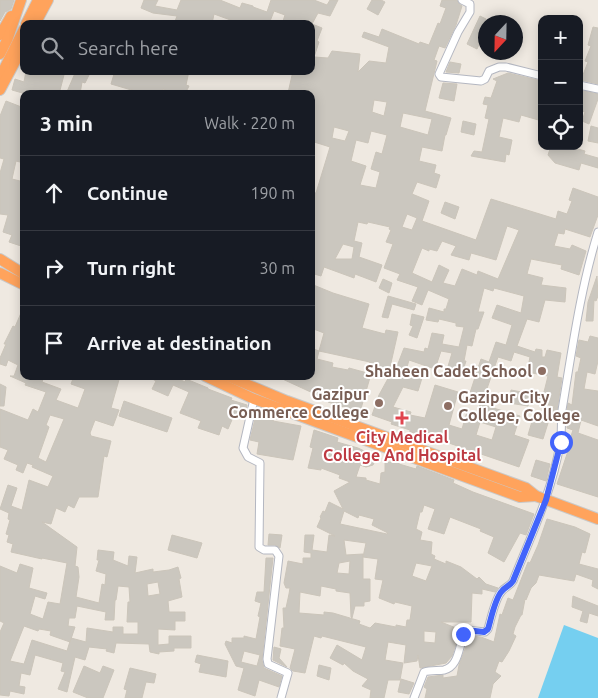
<!DOCTYPE html>
<meta charset="utf-8">
<style>
body{margin:0;font-family:Ubuntu,sans-serif;background:#242831;color:#f1f3f6}
.controls{position:absolute;right:15px;top:15px;display:grid;overflow:hidden;border-radius:10px;box-shadow:0 2px 12px #0003}
.controls button{width:45px;height:45px;display:grid;place-items:center;padding:0;border:0;border-bottom:1px solid #363941;background:#171b24;color:#f1f3f6;font:25px sans-serif}
.compass{position:absolute;left:478px;top:15px;width:45px;height:45px;border-radius:50%;background:#171b24;box-shadow:0 2px 12px #0003;rotate:202deg}
.stop{position:absolute;width:15px;height:15px;margin:-11px;border:4px solid #4264fb;border-radius:50%;background:#fff}
.stop.end{background:#4264fb;border-color:#fff;box-shadow:0 1px 5px #0008}
.list{margin:0;padding:0;list-style:none}
h2{display:flex;justify-content:space-between;align-items:center;height:65px;margin:0;padding:0 20px;font-size:21px}
h2 small{font-size:16px;font-weight:400;color:#9ea1a6}
.list li{display:grid;grid-template-columns:32px 1fr auto;gap:15px;align-items:center;box-sizing:border-box;height:75px;padding:0 20px;border-top:1px solid #363941}
.list b{display:block;font-size:19px;white-space:nowrap}
.list em{font-size:16px;font-style:normal;color:#9ea1a6}
.icon{flex:none;width:28px;height:28px;fill:none;stroke:currentColor;stroke-width:2;stroke-linecap:round;stroke-linejoin:round}
.map{position:relative;flex:none;width:598px;height:698px;overflow:hidden}
.search{position:absolute;background:#171b24;box-shadow:0 2px 12px #0003;left:20px;top:20px;width:295px;height:55px;display:flex;align-items:center;gap:12px;box-sizing:border-box;padding:0 18px;border-radius:10px;color:#9ea1a6;font-size:19px}
.panel{position:absolute;background:#171b24;box-shadow:0 2px 12px #0003;left:20px;top:90px;width:295px;height:290px;border-radius:10px}
.map>svg:first-child{display:block}
</style>
<div class="map">
<svg width="598" height="698" viewBox="0 0 598 698">
<rect width="100%" height="100%" fill="#efe9e1"/>
<path fill="#75cff0" d="M564,625L598,638V698H538Z"/>
<g fill="#cbc7bf" stroke="#cbc5ba" fill-rule="evenodd">
<path d="M0,0H14L11,9L5,12L0,21Z"/>
<path d="M144,0H158L155,6L177,10L181,0H220L240,8L242,3L253,6V7L267,12L271,0H314L327,5L330,0H338L330,16L318,13L312,24L322,28L317,41L319,42L314,57L328,58L332,51L360,54L358,72L369,61L386,63L389,47L362,37L364,32L379,37L382,29L419,44L420,42L429,45L438,23L440,24L446,8L440,6L442,0H457L458,3L462,6L456,25L445,48L439,46L434,60L437,61L425,111L451,118L446,135H445L442,151L422,147L419,161L436,165L434,173L440,175L436,188L417,182L412,194L429,201L422,221L476,240L491,199L556,219L558,211L567,214L572,201L569,200L573,188L598,197V215L590,237L565,229L564,234L558,233L554,246L570,249L572,245L586,251L579,275L561,269L562,265L531,259L527,274L543,278L541,285L566,288L565,302L545,300L539,322L527,319L517,346L535,352L536,349L542,350V357H545L547,350L561,353L557,377L562,378L556,417L551,416L554,406L529,401L528,406L509,403L511,390L543,396L548,376L527,372L530,357L514,352L511,361L498,357L483,400L469,396L481,359L489,362L496,342L506,345L512,325L492,318L497,305L521,313L524,296L494,288L493,291L484,288L478,312H484L478,329H476L472,346L467,345L464,361H466L461,377L446,373L452,353L441,351L435,369L409,360L405,374L422,378L418,391L403,387L393,407L411,412L410,415L425,418L435,385L458,392L449,425L462,429L467,412L478,415L480,404L520,416L514,435L529,440L519,467L443,441L444,437L421,430L420,434L410,432V430L391,424L392,422L372,415L379,395L391,373L394,374L404,348L424,352L425,348L428,349L432,333L444,335L442,344L459,347L464,327L456,326V323L439,319L438,322L426,320L429,308L444,312V309H446L449,299L428,290L422,305L412,301L418,287L397,280L400,274L384,268L393,244L386,242L391,230L389,229L390,227L368,222L367,224L358,222L354,241L362,243L359,257L382,265L376,282L355,274L354,278L324,267L321,276L311,273V227L315,215H311V201L313,193H316L330,147L311,141V94L288,93L293,71H311V24H282L285,15L274,11L269,24H236V22L214,14L212,24H174L177,16L153,13L141,8ZM374,100L387,102L384,116L372,112ZM403,113L432,119L428,135L400,127ZM334,127L349,131L345,141L332,138ZM371,131L387,135L382,154L376,152L371,169L380,172L376,188L360,185L366,166L351,161L356,140L368,143ZM407,214L417,218L412,230L402,227ZM507,226L519,230L498,279L478,271L477,275L462,269L455,286L443,283L449,270L439,265L432,282L412,273L422,248L429,251V249L437,251L442,241L456,246L451,255L469,260L471,253L496,260ZM343,244L354,247L352,259H335ZM480,422L496,427L492,440L476,435Z"/>
<path d="M372,0H381L385,2L378,15L367,9Z"/>
<path d="M480,16L486,19V29L477,49L467,44Z"/>
<path d="M593,27L598,28V84L581,80L588,62L585,61L591,46L588,45Z"/>
<path d="M450,62L461,64L459,73L446,72Z"/>
<path d="M26,71H65L59,94H26L12,90L15,79L24,82Z"/>
<path d="M76,71H91L85,83L82,82L80,94H66Z"/>
<path d="M115,71H189L186,85L189,86L185,94H174L163,89L162,94H145L111,84Z"/>
<path d="M508,73L542,81V121L521,115L519,122L503,118L499,137L512,140L509,155L506,154L505,162L471,156L474,151L482,152L489,119L485,118L488,105L483,104L485,97L491,98L497,81L493,79Z"/>
<path d="M443,83L457,84L454,101L439,98Z"/>
<path d="M579,90L598,94V99L589,124L582,121L585,112L579,110Z"/>
<path d="M6,101L24,108V163L16,161L12,179L24,182V247L9,242L12,235L3,232L8,215L0,214V173L4,159L0,158V116Z"/>
<path d="M463,121L476,124L474,135L461,132Z"/>
<path d="M591,126L598,128V143L588,141Z"/>
<path d="M551,146H567L585,151L584,154L598,158V168L581,163L579,170L555,163L548,155Z"/>
<path d="M445,202L459,207L455,219L441,213Z"/>
<path d="M597,276L598,296L596,301L594,300L593,321H586L588,302Z"/>
<path d="M383,279L392,283L389,293L379,288Z"/>
<path d="M311,284L333,293L369,304L362,328L385,334L386,330L398,332L388,376L368,370L370,362L319,351L317,359L333,363L332,367L348,370L349,368L371,374L360,412L328,402V400L276,376H311V348L319,351L324,333L311,328Z"/>
<path d="M388,296L416,304L414,310L392,304L388,318L382,317Z"/>
<path d="M24,306V376H44L42,382L61,389L56,400L78,408L85,389L71,384L74,376H120L111,408L119,410L113,426L95,420L90,433L91,436L111,441L107,457L104,456L98,497H79L74,508L68,505L65,512L56,508L51,524L42,522L77,547L75,566L78,567L79,577L76,597L99,603L102,584L105,585L106,574L96,571L99,560H97L98,550L114,552L113,560L128,566L129,556L137,557L135,573L153,569V572L169,570L178,567L181,578L179,579L182,597L168,601L169,612H185V621H175V630L158,629V645L169,644V636H191V648H174V651L159,652V654L150,652L149,644L116,643L114,653L106,651L107,649L89,647L85,660L75,657L67,692L58,689L65,672L61,671L63,663L35,655L30,675L21,673L19,686L25,687L24,694L10,691L9,696L0,695V632L4,623L0,621V566L17,573L20,564L33,568L29,588L47,593L45,599L35,596L30,614L43,619L48,602L60,604L67,563L42,558V559L11,552L13,544L7,542L9,535L6,534L10,520L8,519L9,513L0,509L8,485L17,488L11,506L22,510L29,480L48,487L53,476L32,467L33,465L27,463L23,473L16,470L18,465L4,459L8,450L0,447V409L28,420L33,409L38,412L46,392L25,385L26,383L10,376H14L18,365L8,360L6,366L0,364V358L6,344H4L13,326L15,327ZM50,415L64,419L46,462L38,458L49,427L46,425ZM158,582L160,594L148,596L147,584ZM118,586L129,587L130,602H128L127,622H138V634H123V627H113V632L87,628L86,642L71,638L67,651L32,640L24,664L10,661L24,626L38,631L39,629L51,631L50,635L70,642L75,627L68,626L69,618H75L77,606L106,612L105,620H114L115,600H116Z"/>
<path d="M412,314L424,317L417,338L409,335L413,326L410,325Z"/>
<path d="M590,336L598,338V361L595,374L587,372L584,389L598,391V426L581,420L578,433L598,440V497L557,484L570,445H568L573,430L567,428L568,421L567,420V411L568,403L572,405L576,372H578L581,358L576,356L579,340L588,342Z"/>
<path d="M147,376H173L185,382L186,379L208,388V389L232,398L231,400L247,405L244,419L234,415L228,429L222,426L219,435L198,428L201,421L180,413L189,392L173,385L168,396L152,389L156,381Z"/>
<path d="M0,384L6,387L4,406H0Z"/>
<path d="M124,401L172,418L167,432L119,416Z"/>
<path d="M263,413L274,418L273,421L301,426L293,460L257,454L259,442L250,440L256,415L262,417Z"/>
<path d="M533,418L548,423L543,439L528,435Z"/>
<path d="M314,430L338,438L337,442L358,448L377,457L373,465L366,467L360,465L356,477L366,478V480L380,484L381,473L385,472V462H399V464L416,469L417,466L454,480L453,483L473,492L534,514L526,535L520,533L504,562L488,553L494,537L480,531L481,529L450,517L444,534L428,529L435,509L424,505L422,512H420L416,529L422,532L420,540L432,542L431,554L435,556L434,559L446,564V561L461,567L477,579L479,577L486,584L498,588L495,592L482,589V594L472,593L471,622H441L461,630L452,656L446,663L420,668L418,655L417,661L404,663L406,645L388,642L385,660L403,663L400,680H388L384,698H370L371,690L362,686L368,679L353,671L344,663L343,665L330,658L337,645L362,660L366,647L322,636L321,638L314,636L305,673L293,671L290,668L295,649L280,646L282,628H284L283,608H286L289,594L290,588H286L284,583L288,561L303,564V558H311V553L304,552L305,535H314L312,550L327,552L329,535L335,536L317,527L321,518L320,517L323,511L325,512L329,502L343,509L334,491L350,482L339,478L340,475L321,468V470L308,468L313,448L310,447ZM344,511L358,518L359,515L374,519L372,525L388,533L387,534L340,524ZM344,540L366,543L363,557L378,559L375,579L383,580L379,598L394,604L395,602L412,606L410,620H407L406,627L396,625V627L375,623L370,628L359,624L360,621L333,613L324,612V615L299,613L300,592L320,596L321,586L336,589V591L350,593L351,617L352,618L355,606H364V602L370,601V579H363V554L346,555ZM350,561L349,574L337,573L339,563ZM416,563L432,566L426,581L412,576ZM424,631L436,632L435,643L424,642Z"/>
<path d="M536,460L550,464L546,481L531,476Z"/>
<path d="M547,519L575,527L590,534L585,553L582,552L579,564L598,569V589L592,586L593,580L576,574L574,581L539,575L536,583L531,588L526,600L525,599L522,615H521L515,627L513,634L516,636L509,651L502,662L499,661L495,672L501,676L493,684L490,698H425L427,689L424,687L428,677L443,675V678L457,676L459,665L470,636L481,637L494,642L500,614L502,615L508,598L513,600L528,562L530,563L538,545Z"/>
<path d="M269,534L282,535L280,548L275,545H268Z"/>
<path d="M172,535L202,543L197,558L168,550Z"/>
<path d="M266,558H273L262,660L264,668L282,676L279,687L259,680L255,696L238,690L244,668L236,666L225,644L226,641L232,643V638H244V636L256,639L260,617L258,616L261,603L255,601L257,592H264ZM244,651L260,655L257,666L241,662Z"/>
<path d="M573,596L598,606V616L589,613L587,623L580,621L583,611L572,607Z"/>
<path d="M274,647L281,649L279,658L287,667L273,660Z"/>
<path d="M197,655L228,661L226,677L199,672L201,664L195,662Z"/>
<path d="M319,665L331,668L329,680L317,676Z"/>
<path d="M84,666L100,673L103,666L114,670L103,698H88L73,692Z"/>
<path d="M130,668L156,674L154,683L146,682L142,698H125L127,690L124,689Z"/>
<path d="M401,679L414,683L409,694L398,692Z"/>
</g>
<g fill="none" stroke-linecap="round" stroke-linejoin="round">
<defs>
<g id="minor">
<path d="M462,0L470,4V12L458,32L439,74L441,77L481,81L485,79L489,71L499,67H506L542,76"/>
<path d="M579,85L598,89"/>
<path d="M254,399L243,448L248,457L260,463L259,547L264,550H275L279,556L267,659L268,664L288,673L281,698"/>
<path d="M414,698L424,672C431,670 438,671 444,670C461,666 458,641 467,630L485,632L488,629C491,619 495,598 502,591C505,587 510,586 513,581C531,536 552,492 560,444C562,435 561,422 562,410C572,351 580,290 598,232"/>
</g>
<g id="highway">
<path d="M26,24L38,0"/>
<path d="M35,24L48,0"/>
<path d="M0,35L11,16"/>
<path d="M0,54L8,38L21,0"/>
<path d="M0,77L24,29"/>
<path d="M0,90L24,45"/>
<path d="M0,259L24,274"/>
<path d="M0,273L24,285"/>
<path d="M205,376L254,399L520,497L536,496"/>
<path d="M227,376L287,401L526,488L536,496L598,519"/>
</g>
</defs>
<use href="#minor" stroke="#b4b7c1" stroke-width="9"/>
<use href="#highway" stroke="#c9c9c9" stroke-width="12"/>
<use href="#minor" stroke="#fff" stroke-width="7"/>
<use href="#highway" stroke="#ffa35c" stroke-width="10"/>
</g>
<g fill="none" stroke-linecap="round" stroke-linejoin="round">
<path stroke="#4264fb" stroke-width="6" d="M463,634L466,630L484,632L488,629C491,619 495,598 502,591C505,587 510,586 513,581L546,500L561,442"/>
</g>
<g fill="#8d6e63" stroke="#fff" stroke-width="2">
<circle cx="542" cy="371" r="5"/>
<circle cx="379" cy="403" r="5"/>
<circle cx="448" cy="406" r="5"/>
</g>
<path fill="#e0444e" stroke="#fff" stroke-width="2" d="M399.5 410.5h5v5h5v5h-5v5h-5v-5h-5v-5h5z"/>
<g text-anchor="middle" stroke-width="4" stroke-linejoin="round" paint-order="stroke">
<g font-size="16" font-weight="bold" fill="#785e54" stroke="#fff" text-anchor="end">
<text x="532" y="377">Shaheen Cadet School</text>
<text x="369" y="400">Gazipur<tspan x="369" dy="18">Commerce College</tspan></text>
<text x="458" y="403" text-anchor="start">Gazipur City<tspan x="458" dy="18">College, College</tspan></text>
</g>
<g font-size="16" font-weight="bold" fill="#be3a42" stroke="#fff">
<text x="402" y="443">City Medical<tspan x="402" dy="18">College And Hospital</tspan></text>
</g>
</g>
</svg>
<div class="controls">
<button>+</button>
<button>−</button>
<button><svg class="icon" aria-label="locate" viewBox="0 0 24 24"><circle cx="12" cy="12" r="6"/><path d="M12 2v4M12 18v4M2 12h4M18 12h4"/></svg></button>
</div>
<svg class="compass" viewBox="-18 -18 36 36"><path d="M0-13l5 13h-10z" fill="#e53935"/><path d="M0 13l5-13h-10z" fill="#9ea1a6"/></svg>
<div class="stop" style="left:561px;top:442px"></div>
<div class="stop end" style="left:463px;top:634px"></div>
<div class="search"><svg class="icon" aria-label="search" viewBox="0 0 24 24"><circle cx="10" cy="10" r="6"/><path d="M15 15l6 6"/></svg>Search here</div>
<section class="panel">
<h2>3 min<small>Walk · 220 m</small></h2>
<ul class="list">
<li><svg class="icon" aria-label="ahead" viewBox="0 0 24 24"><path d="M12 20V5M6 11l6-6 6 6"/></svg><div><b>Continue</b></div><em>190 m</em></li>
<li><svg class="icon" aria-label="right" viewBox="0 0 24 24"><path d="M7 20v-9h11M14 6l5 5-5 5"/></svg><div><b>Turn right</b></div><em>30 m</em></li>
<li><svg class="icon" aria-label="arrive" viewBox="0 0 24 24"><path d="M6 21V4h12l-3 4 3 4H6"/></svg><div><b>Arrive at destination</b></div></li>
</ul>
</section>
</div>
